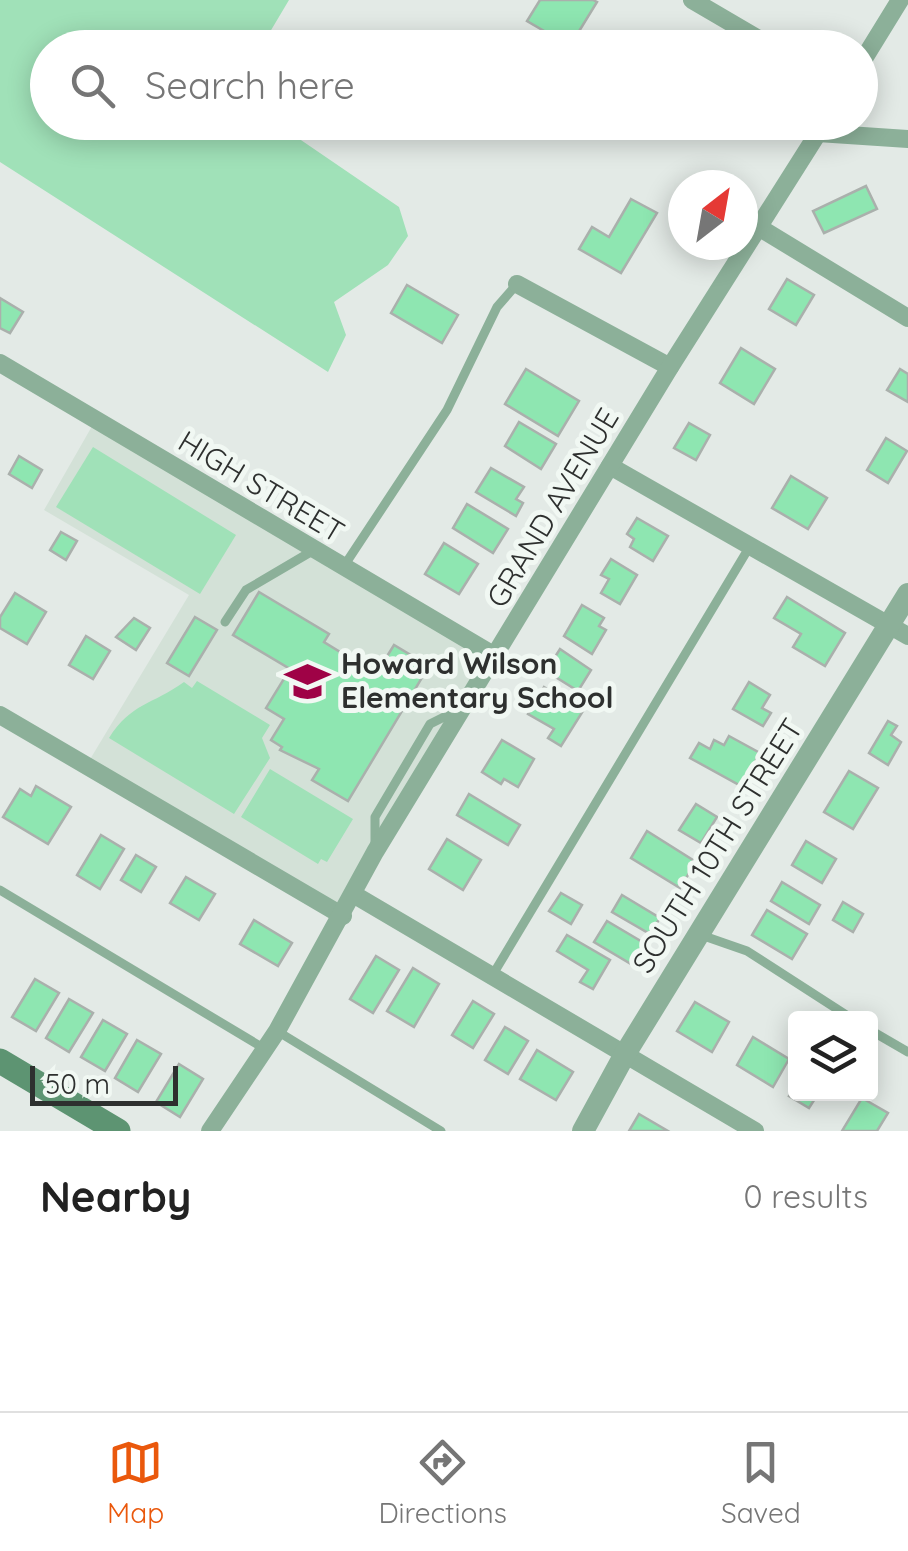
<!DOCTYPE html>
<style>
body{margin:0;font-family:Quicksand,sans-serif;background:#f6f6f6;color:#222}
.controls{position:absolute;right:30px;bottom:30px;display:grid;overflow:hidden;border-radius:10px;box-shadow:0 5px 25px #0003}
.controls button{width:90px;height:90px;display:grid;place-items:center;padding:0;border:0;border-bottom:2px solid #e0e0e0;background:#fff;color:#222;font:50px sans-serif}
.compass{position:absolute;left:668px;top:170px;width:90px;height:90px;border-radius:50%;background:#fff;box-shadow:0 5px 25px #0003;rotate:31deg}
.scale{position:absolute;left:30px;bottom:25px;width:148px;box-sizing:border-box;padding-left:10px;border:5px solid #2e302f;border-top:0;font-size:28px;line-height:35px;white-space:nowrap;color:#2e302f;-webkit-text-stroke:8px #f1f8f3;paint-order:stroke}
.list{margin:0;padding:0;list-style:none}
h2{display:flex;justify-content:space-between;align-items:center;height:130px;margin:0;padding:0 40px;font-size:42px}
h2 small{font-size:32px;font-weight:400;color:#767676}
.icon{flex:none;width:55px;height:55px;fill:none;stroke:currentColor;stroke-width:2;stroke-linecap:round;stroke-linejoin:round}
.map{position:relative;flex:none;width:908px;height:1131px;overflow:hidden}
.search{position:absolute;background:#fff;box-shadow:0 5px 25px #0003;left:30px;right:30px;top:30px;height:110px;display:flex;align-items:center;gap:25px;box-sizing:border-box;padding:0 35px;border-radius:55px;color:#767676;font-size:38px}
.sheet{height:280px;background:#fff}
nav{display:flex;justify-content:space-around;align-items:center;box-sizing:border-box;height:140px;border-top:2px solid #e0e0e0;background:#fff;font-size:28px;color:#767676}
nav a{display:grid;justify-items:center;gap:5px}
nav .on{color:#ea580c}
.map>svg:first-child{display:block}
</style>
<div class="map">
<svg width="908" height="1131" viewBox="0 0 908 1131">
<rect width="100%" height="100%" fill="#e3eae6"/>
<path fill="#d3e1d7" d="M95,421L495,656L343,916L86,766L189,595L44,510Z"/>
<g fill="#a0e1b8">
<path d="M0,0H289L261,47L48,48V122L276,123L399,207L408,236L388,265L334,302L346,335L328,372L0,162Z"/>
<path d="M93,447L236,535L200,594L56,507Z"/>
<path d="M197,681L270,725L262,738L270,758L234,814L109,738C131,703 152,705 184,682L192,688Z"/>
<path d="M270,769L353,819L327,862L321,859L318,864L241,817Z"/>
</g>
<g fill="#8ee6b1" stroke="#aab0ac" stroke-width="2.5">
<path d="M540,0H593L597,2L570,46L527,21Z"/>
<path d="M866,186L877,209L824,233L813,211Z"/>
<path d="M631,199L657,213L621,273L579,249L592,227L609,237Z"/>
<path d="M787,279L814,295L796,325L769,309Z"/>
<path d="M407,285L458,315L442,343L391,313Z"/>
<path d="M0,298L23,312L10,333L0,328Z"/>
<path d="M741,348L775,369L754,404L720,383Z"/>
<path d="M526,369L579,401L558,436L505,404Z"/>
<path d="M900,369L908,374V402L887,390Z"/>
<path d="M519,422L556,444L541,469L505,446Z"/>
<path d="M689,423L710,435L696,460L674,448Z"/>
<path d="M886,438L907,451L888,483L867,470Z"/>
<path d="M19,456L42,470L32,488L9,474Z"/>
<path d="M491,468L524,487L516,499L523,503L516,516L476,492Z"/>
<path d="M791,476L827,498L808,529L772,508Z"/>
<path d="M467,504L508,529L493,553L453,528Z"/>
<path d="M637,518L668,536L653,561L630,547L634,539L627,534Z"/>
<path d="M61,532L77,541L66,560L50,550Z"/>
<path d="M444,543L478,564L459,594L425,574Z"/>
<path d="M611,559L637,575L620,604L601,593L609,579L601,575Z"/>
<path d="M259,592L329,634L324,642L376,674L394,645L429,666L348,801L312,780L319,769L280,750L282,747L271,740L284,719L266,708L290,669L233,635Z"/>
<path d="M15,593L46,612L27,644L0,628V617Z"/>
<path d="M787,597L845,633L825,666L793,647L801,634L774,618Z"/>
<path d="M582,605L604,618L599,626L606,630L592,654L564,636Z"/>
<path d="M195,617L217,630L189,676L167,663Z"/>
<path d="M134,618L150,628L136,650L116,637Z"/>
<path d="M86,636L110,651L93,679L69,665Z"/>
<path d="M560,649L591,670L578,691L546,671Z"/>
<path d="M749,682L770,695L762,708L771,713L763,726L733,709Z"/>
<path d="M544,687L583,711L561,746L548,738L554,729L528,714Z"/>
<path d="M888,721L897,726L891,735L901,742L888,765L869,753Z"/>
<path d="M729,736L760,753L741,786L690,758L699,743L710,749L714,740L724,745Z"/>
<path d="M502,740L534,759L518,787L504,779L501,784L482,772Z"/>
<path d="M849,771L878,788L853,829L824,812Z"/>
<path d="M36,786L71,807L48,844L3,817L20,789L31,796Z"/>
<path d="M469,794L520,825L508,845L457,815Z"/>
<path d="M696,804L717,817L701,843L679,830Z"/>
<path d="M647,831L696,862L680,888L631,858Z"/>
<path d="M101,835L124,849L100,889L77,875Z"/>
<path d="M447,839L481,860L463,890L429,869Z"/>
<path d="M806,841L836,859L822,883L792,865Z"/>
<path d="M136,855L156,867L141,892L121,880Z"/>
<path d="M186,877L215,894L199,920L170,903Z"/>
<path d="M782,882L820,905L809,924L771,901Z"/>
<path d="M561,893L582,905L571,924L549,911Z"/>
<path d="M622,895L660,918L650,934L612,912Z"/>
<path d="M843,902L863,914L853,932L833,920Z"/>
<path d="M767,910L807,934L792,959L752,935Z"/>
<path d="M254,920L292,943L278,966L240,944Z"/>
<path d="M607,921L649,946L636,967L594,942Z"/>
<path d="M567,935L610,960L593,989L580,982L588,970L557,951Z"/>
<path d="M376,956L399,970L373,1013L350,999Z"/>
<path d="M413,968L439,984L414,1027L387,1011Z"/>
<path d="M35,979L59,993L36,1031L12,1017Z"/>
<path d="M69,999L93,1013L69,1052L46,1038Z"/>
<path d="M473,1001L494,1014L473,1048L452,1035Z"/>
<path d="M695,1002L729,1022L712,1052L677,1031Z"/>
<path d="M103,1020L127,1034L105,1071L81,1057Z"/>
<path d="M505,1027L528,1041L508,1074L485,1060Z"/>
<path d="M753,1037L789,1059L773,1087L737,1065Z"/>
<path d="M137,1040L161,1054L138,1092L115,1078Z"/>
<path d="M537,1050L573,1072L556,1100L520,1079Z"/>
<path d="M179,1064L203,1079L180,1117L156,1102Z"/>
<path d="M796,1085V1094H818L809,1108L789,1096Z"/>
<path d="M862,1098L888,1113L877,1131H842Z"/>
<path d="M639,1114L668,1131H629Z"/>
</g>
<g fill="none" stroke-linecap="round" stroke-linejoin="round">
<g stroke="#8cb099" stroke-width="9">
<path d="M344,566L447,410L497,307L517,284"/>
<path d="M225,622L246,590L314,550"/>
<path d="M375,844V817L430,724L456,711"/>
<path d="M0,890L265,1049"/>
<path d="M701,935L747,951L851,1018"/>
<path d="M492,976L750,546"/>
<path d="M870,1030L908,1052"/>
<path d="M277,1031L441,1131"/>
</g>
<g stroke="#8cb099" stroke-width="18">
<path d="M692,0L774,48"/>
<path d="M860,65L900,0"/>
<path d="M818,133L908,139"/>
<path d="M760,228L908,318"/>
<path d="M517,284L670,367"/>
<path d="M0,363L495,656"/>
<path d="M610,466L908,636"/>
<path d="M0,715L343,916"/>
<path d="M353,894L755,1131"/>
<path d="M210,1131L277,1031L375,852L670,367L825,122"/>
</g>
<path stroke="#8cb099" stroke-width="22" d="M583,1131L625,1054L908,594"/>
<path stroke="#5d9472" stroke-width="25" d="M0,1061L118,1131"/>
</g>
<defs>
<symbol id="school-bare" viewBox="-9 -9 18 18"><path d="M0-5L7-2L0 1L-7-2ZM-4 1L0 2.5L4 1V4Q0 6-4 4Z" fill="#9f0246" stroke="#f1f8f3" stroke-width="2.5" paint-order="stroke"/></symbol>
</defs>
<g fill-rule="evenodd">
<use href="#school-bare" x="276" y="650" width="63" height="63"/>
</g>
<g text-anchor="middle" stroke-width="10" stroke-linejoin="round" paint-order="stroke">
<g font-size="30" fill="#2e302f" stroke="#f1f8f3">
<text transform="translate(261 487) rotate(31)" y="10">HIGH STREET</text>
<text transform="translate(553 508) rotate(-59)" y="10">GRAND AVENUE</text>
<text transform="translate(718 846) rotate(-58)" y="10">SOUTH 10TH STREET</text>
</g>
<g font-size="30" font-weight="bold" fill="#2e302f" stroke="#f1f8f3" text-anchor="start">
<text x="341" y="674">Howard Wilson<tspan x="341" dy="34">Elementary School</tspan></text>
</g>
</g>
</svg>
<div class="controls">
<button><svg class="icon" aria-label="layers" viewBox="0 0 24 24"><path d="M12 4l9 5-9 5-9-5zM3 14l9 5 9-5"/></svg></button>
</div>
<svg class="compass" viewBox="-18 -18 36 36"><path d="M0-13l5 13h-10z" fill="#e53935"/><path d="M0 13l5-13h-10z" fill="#767676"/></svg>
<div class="scale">50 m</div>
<div class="search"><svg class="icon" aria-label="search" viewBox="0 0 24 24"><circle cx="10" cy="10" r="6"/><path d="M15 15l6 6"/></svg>Search here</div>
</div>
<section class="sheet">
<h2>Nearby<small>0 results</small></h2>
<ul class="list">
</ul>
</section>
<nav>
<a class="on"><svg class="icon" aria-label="map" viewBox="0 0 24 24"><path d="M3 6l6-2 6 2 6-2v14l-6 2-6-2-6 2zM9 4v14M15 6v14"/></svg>Map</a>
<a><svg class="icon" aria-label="directions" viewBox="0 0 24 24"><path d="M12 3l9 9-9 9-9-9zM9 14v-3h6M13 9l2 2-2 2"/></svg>Directions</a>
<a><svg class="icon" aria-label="saved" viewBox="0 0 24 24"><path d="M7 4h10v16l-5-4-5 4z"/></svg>Saved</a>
</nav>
